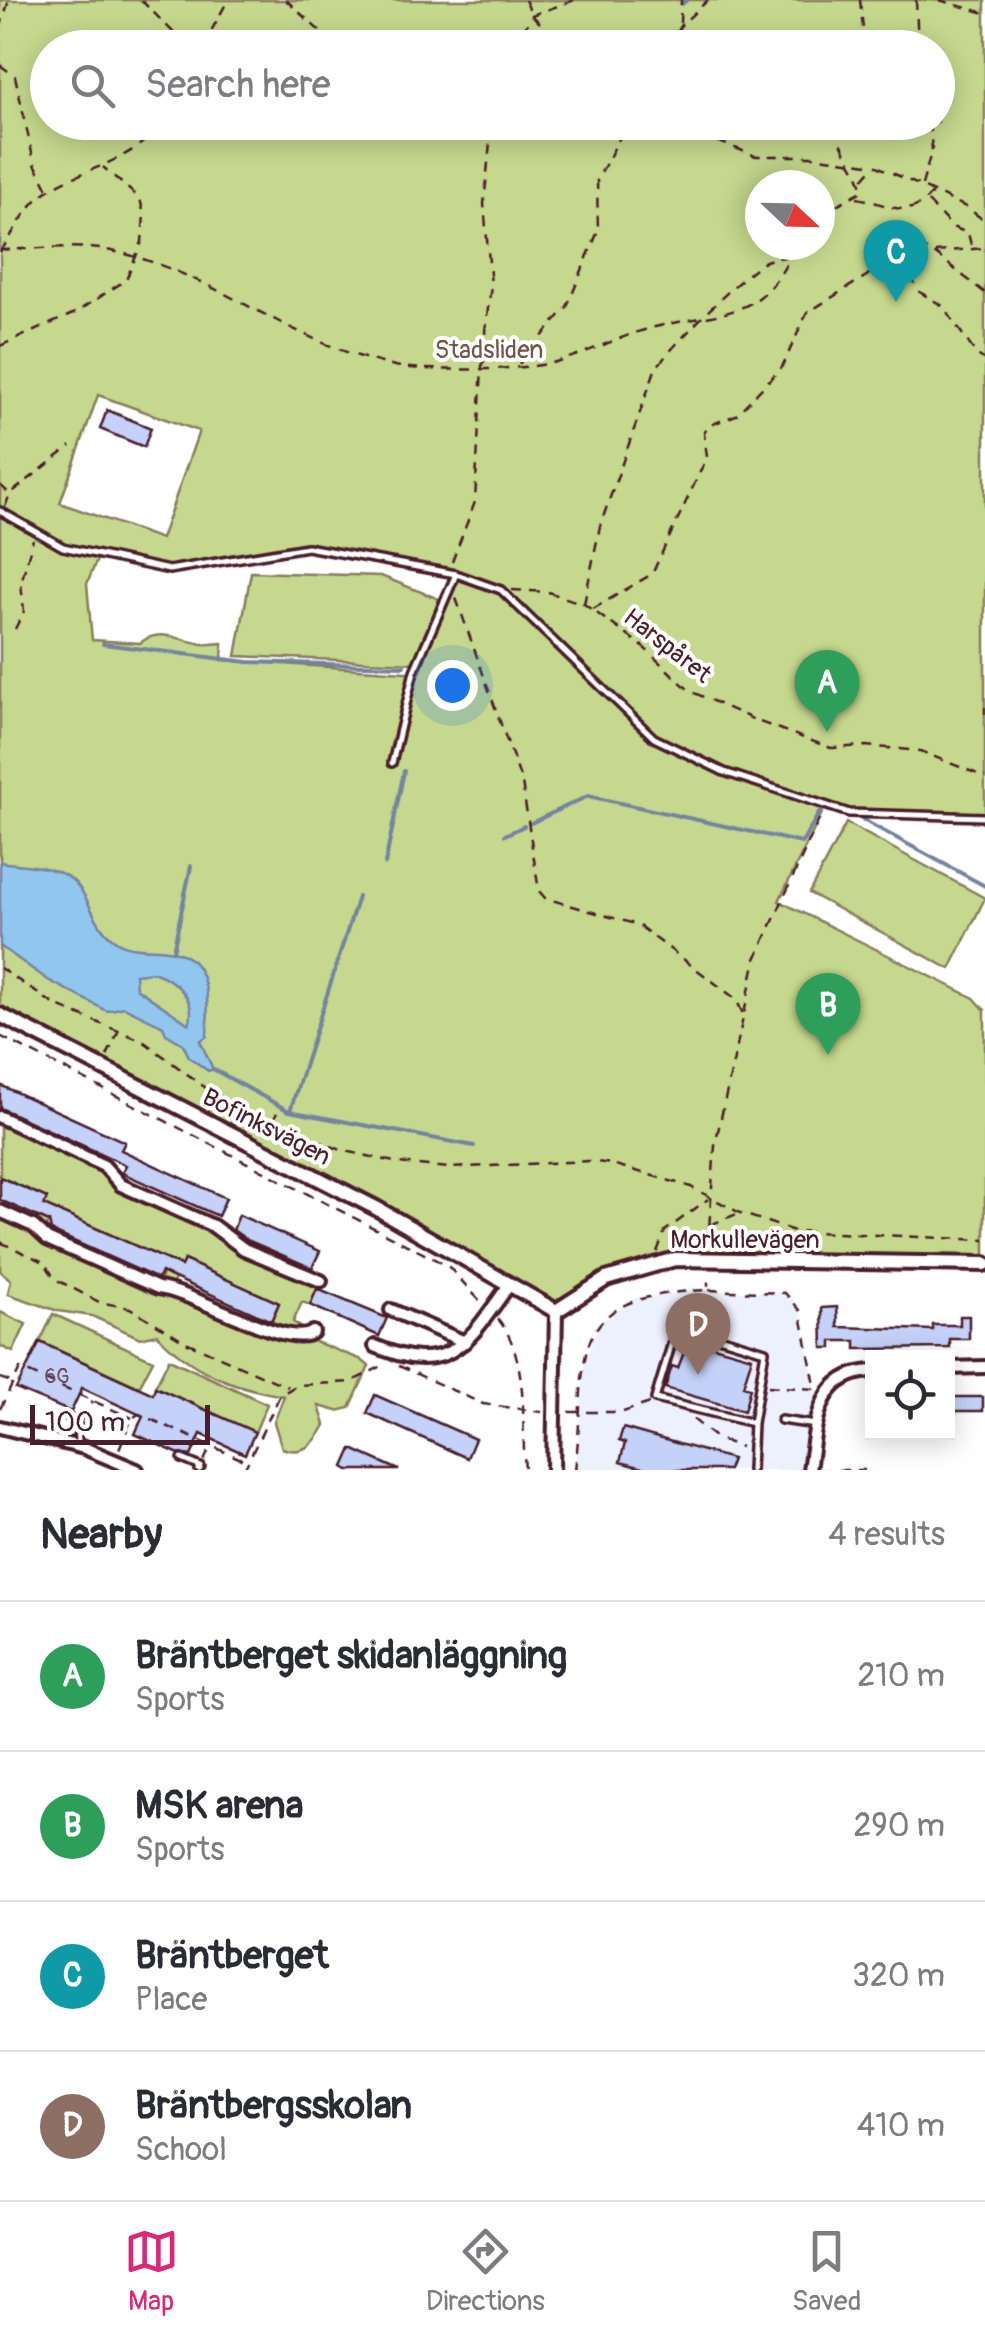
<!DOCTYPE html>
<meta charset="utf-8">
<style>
body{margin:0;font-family:Pangolin,sans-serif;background:#f2f2f3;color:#2b2b33}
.controls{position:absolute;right:30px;bottom:30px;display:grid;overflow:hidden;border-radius:0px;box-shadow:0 5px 25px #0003}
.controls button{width:90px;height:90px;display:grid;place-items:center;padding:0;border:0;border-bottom:2px solid #e1e1e2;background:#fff;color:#2b2b33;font:50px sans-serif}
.compass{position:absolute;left:745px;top:170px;width:90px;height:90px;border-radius:50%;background:#fff;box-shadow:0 5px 25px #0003;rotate:112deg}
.scale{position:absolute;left:30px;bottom:25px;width:180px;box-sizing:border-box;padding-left:10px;border:5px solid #4a1f2b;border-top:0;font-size:28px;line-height:35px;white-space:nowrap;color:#4a1f2b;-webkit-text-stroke:8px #fff;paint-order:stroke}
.you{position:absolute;left:452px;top:685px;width:35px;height:35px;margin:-25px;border:8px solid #fff;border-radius:50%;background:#1a73e8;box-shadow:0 0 0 15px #1a73e833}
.badge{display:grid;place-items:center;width:65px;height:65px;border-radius:50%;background:#db2777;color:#fff;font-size:32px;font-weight:700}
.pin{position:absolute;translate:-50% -82px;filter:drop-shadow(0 2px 5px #0008)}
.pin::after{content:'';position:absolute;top:52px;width:35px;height:30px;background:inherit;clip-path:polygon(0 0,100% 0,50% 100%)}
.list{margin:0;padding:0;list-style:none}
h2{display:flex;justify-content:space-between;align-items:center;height:130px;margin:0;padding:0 40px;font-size:42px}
h2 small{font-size:32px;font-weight:400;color:#7c7c81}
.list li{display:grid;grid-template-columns:65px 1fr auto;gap:30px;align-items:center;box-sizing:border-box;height:150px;padding:0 40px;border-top:2px solid #e1e1e2}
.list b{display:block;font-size:38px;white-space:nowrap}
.list p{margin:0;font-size:32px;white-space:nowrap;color:#7c7c81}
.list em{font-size:32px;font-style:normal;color:#7c7c81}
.icon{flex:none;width:55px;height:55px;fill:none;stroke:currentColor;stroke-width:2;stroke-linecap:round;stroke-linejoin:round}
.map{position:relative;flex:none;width:985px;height:1470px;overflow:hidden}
.search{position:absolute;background:#fff;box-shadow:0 5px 25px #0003;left:30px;right:30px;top:30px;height:110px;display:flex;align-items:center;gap:25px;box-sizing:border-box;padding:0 35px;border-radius:55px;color:#7c7c81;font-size:38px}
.sheet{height:730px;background:#fff}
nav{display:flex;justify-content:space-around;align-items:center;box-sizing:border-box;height:140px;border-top:2px solid #e1e1e2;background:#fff;font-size:28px;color:#7c7c81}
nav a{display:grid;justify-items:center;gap:5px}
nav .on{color:#db2777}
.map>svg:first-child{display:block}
</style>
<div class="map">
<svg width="985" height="1470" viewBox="0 0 985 1470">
<rect width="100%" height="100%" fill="#fff"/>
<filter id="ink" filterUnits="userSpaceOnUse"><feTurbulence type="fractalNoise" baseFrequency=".01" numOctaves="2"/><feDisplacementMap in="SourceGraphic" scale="20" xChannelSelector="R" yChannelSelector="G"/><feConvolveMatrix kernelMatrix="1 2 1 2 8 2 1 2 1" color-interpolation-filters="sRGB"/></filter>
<g filter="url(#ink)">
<path fill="#edf1fd" d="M708,1290L785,1293L792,1298L800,1310L819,1406L809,1470H575L585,1361L600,1322L635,1298Z"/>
<g fill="#c5d88d" stroke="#887c5c" stroke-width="2.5" fill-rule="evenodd">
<path d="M0,0H985V817L849,813L825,807L779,901L974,998L985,1010V1264L700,1258L642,1266L556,1311L0,1015ZM48,48H938V122H48ZM760,185H820V245H760ZM98,395L199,431L161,539L60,503ZM307,547L455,575L420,673L222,660L223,643C213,643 207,646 198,643C176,639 159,628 140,643L92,640L87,584L98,557L169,570Z"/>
<path d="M251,572L381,576L439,599L416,663L236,656Z"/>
<path d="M846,823L985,898L950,969L809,893Z"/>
<path d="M0,1122L95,1165L113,1181L209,1228L232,1248L314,1282L318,1287L310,1305L302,1302L293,1322L310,1333L269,1327L279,1303L184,1260L172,1285L159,1284L166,1261L54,1210L44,1232L35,1224L46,1198L0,1177Z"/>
<path d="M0,1211L47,1239L360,1359L369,1366L350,1408L337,1411L319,1406L325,1425C315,1444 303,1456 282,1448L274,1422L284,1396C235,1388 191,1372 157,1334L140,1338L92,1316L58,1311L8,1294L11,1280L0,1271Z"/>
<path d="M0,1312L26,1324L13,1352L0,1346Z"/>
<path d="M53,1314L153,1360L139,1387L40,1342Z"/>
<path d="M169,1359L267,1404L255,1432L155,1387Z"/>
</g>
<path fill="#91c6ef" stroke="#7583a1" stroke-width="2.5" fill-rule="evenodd" d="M0,862C22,866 48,864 68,877C89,890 91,923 113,939C131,953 153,946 173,951C212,960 208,1004 207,1036L200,1041L213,1069L208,1071L189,1057L183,1044L166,1034L163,1026L124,1007L107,1011L48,980L0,946ZM153,972C175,980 198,999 189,1024L136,988L135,974Z"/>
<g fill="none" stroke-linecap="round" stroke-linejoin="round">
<g stroke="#7583a1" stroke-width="4">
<path d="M682,4L687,0"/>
<path d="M103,644L248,662L404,666"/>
<path d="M829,803L848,809"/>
<path d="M863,820L985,886"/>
<path d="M531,823L588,796L802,843L822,808"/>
<path d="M505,835L524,826"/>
<path d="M385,864L404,771"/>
<path d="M173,951L191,866"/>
<path d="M213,1069L289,1111L474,1146"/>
<path d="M290,1111L358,897"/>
</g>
</g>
<g fill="#c4d1f8" stroke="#4a1f2b" stroke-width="2.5">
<path d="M107,410L151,428L144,447L100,429Z"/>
<path d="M0,1085L125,1142L121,1150L226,1198L218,1216L122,1173L126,1165L0,1108Z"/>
<path d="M0,1177L47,1198L44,1205L181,1266L184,1260L279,1303L271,1321L161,1272L158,1279L51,1231L49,1222L0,1200Z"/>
<path d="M239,1215L320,1251L312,1268L247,1240L233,1230Z"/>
<path d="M317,1289L387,1318L379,1336L310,1305Z"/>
<path d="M837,1307L838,1327L933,1330V1325H960V1316H969V1339H950V1348L856,1349V1341H832V1348H823L822,1308Z"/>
<path d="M689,1339L752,1357L743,1386L750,1388L744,1411L665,1388L672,1366L678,1368Z"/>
<path d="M40,1342L153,1394L155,1387L255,1432L245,1454L201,1434L191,1456L179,1454L135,1434L143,1416L82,1388L71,1412L16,1389Z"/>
<path d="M375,1395L475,1439L467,1458L367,1413Z"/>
<rect x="948" y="1397" width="35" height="14"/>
<path d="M623,1428L732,1459L728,1470H649L620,1462L625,1443L619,1441Z"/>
<path d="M352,1449L399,1470H349L344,1467Z"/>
</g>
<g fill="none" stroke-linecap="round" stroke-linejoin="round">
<defs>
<g id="service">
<path d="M0,511L63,547L169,570L307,547L456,574L501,590L654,738L724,772L849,813L985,817"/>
<path d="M392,763L414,671L456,574"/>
<path d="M69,1418L77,1424L78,1443"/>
<path d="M781,1420L816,1425"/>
<path d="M182,1459L201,1467L199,1470"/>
<path d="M751,1470L753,1423L765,1351L696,1330L673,1339L655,1399L753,1423"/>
</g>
<g id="minor">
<path d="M0,1117L104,1166L121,1185L213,1226L244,1249L321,1281"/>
<path d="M0,1211L33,1226L47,1239L158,1288C193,1291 289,1351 313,1332"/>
<path d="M391,1310L465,1342"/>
<path d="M375,1346C450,1378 468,1342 509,1285"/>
<path d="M948,1368L985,1367"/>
<path d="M0,1427L84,1448L137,1470"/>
<path d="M553,1470L556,1311"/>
<path d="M809,1470C816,1425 816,1374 872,1371"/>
</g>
<path id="tertiary" d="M0,1015L376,1208L556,1311L606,1279L675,1259L985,1264"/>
</defs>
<use href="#service" stroke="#4a1f2b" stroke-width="12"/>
<use href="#minor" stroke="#4a1f2b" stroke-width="18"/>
<use href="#tertiary" stroke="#4a1f2b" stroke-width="20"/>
<g stroke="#4a1f2b" stroke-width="2.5" stroke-dasharray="10 8" stroke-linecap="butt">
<path d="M141,0L176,35L201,48"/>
<path d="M286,0L338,48"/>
<path d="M525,0L532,15L564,48"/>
<path d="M860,0L865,48"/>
<path d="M916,0L918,48"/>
<path d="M939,0L985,13"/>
<path d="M680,23L681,0"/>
<path d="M0,29L9,0"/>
<path d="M203,46L228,0"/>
<path d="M514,48L532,15L575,0"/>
<path d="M668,48L680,26L708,0"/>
<path d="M0,65L15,76L34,162L49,191"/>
<path d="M461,122L491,133"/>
<path d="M667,122L756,156H813L875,165L966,207L985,221"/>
<path d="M863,179L874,166"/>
<path d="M922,185L932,149L929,122"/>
<path d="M857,198C889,203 909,223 933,192"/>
<path d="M928,202L952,227L968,233L972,249"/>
<path d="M820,214L862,191C861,166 836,151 838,122"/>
<path d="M0,250C40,249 81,243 121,253C218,276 296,346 395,366C424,372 517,370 547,364C584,356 618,336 655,327C724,310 764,322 795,245"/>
<path d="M0,252C13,235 25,208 42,195C77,168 136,164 160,122"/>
<path d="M935,252L985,248"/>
<path d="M882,253L911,276L918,291L943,306L976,354L985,360"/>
<path d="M0,346L75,313L126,280L142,242L144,214L140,199L103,167"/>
<path d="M519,364L567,307L598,231L597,180L628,122"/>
<path d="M0,485L10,494"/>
<path d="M5,507L10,494L71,446"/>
<path d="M452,562L475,502L482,366L488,349L485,331L491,286L484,204L492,122"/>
<path d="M512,590L548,592L584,604L641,645L690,691L757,721L831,748L866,746L920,751L985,777"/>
<path d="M456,598L522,783L539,891L545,898L638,925L736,999L744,1016"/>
<path d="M584,604L600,526L655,370C665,353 748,268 766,261C773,258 782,258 789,256"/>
<path d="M593,609L652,574L707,457L704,433L710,425L736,415L782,367L807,313L868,275L882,253L892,247L904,243L933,252L985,293"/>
<path d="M15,629L24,611L21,583L33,539"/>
<path d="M985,707V714"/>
<path d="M0,968L55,1005L143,1041L206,1088L249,1113L341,1150L398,1163L448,1168L588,1161L612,1164L691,1187L740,1213L794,1231L985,1240"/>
<path d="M0,1036L448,1266L482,1303"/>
<path d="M107,1056L118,1032"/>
<path d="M273,1122L278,1110"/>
<path d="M710,1225L739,1213"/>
<path d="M0,1242L44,1262L55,1279L99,1302L130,1308L188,1343L288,1387"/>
<path d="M708,1243L715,1145L756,959L822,813"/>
<path d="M657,1252L665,1231L708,1199"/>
<path d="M498,1319C530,1358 521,1423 525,1470"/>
<path d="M708,1325V1290L785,1293L800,1310L816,1390"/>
<path d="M399,1366L483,1404L542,1412"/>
<path d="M0,1378L11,1382"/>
<path d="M768,1386L814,1389"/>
<path d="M0,1409L20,1369L132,1418"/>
<path d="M569,1412H623L650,1403"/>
<path d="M693,1419L716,1438L741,1447"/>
<path d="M82,1420L93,1401"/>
<path d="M119,1449L132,1418L139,1414L248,1462"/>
<path d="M204,1461L211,1446"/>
<path d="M244,1470L280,1395L297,1385L351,1382L386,1364"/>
<path d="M575,1470C589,1352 560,1296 708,1290V1282"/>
<path d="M820,1470H865"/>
</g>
<use href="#service" stroke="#fff" stroke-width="5"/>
<use href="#minor" stroke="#fff" stroke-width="10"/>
<use href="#tertiary" stroke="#fff" stroke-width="12"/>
</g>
</g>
<g text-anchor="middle" stroke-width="8" stroke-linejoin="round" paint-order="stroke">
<g font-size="20" fill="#684c5e">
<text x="57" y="1383">6G</text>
</g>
<g font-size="25" fill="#6f5648" stroke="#fff">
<text x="489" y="358">Stadsliden</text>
</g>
<g font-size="25" fill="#4a1f2b" stroke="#fff">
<text transform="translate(668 645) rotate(38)" y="9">Harspåret</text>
<text transform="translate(267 1126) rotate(27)" y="9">Bofinksvägen</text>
<text x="745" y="1248">Morkullevägen</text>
</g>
</g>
</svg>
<div class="controls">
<button><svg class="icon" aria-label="locate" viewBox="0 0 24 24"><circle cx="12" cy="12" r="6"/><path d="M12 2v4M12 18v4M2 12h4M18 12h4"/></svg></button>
</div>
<svg class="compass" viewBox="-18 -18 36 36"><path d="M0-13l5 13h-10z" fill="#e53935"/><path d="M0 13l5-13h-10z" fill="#7c7c81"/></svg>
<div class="scale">100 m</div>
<div class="you"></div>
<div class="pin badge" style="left:827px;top:732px;background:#2e9e5b">A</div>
<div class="pin badge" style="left:828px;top:1055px;background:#2e9e5b">B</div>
<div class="pin badge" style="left:896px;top:302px;background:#0f9aa8">C</div>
<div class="pin badge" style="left:698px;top:1375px;background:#8d6e63">D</div>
<div class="search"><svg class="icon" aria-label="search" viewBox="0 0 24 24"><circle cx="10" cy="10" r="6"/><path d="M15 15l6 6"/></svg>Search here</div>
</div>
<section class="sheet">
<h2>Nearby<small>4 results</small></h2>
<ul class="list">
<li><span class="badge" style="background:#2e9e5b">A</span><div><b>Bräntberget skidanläggning</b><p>Sports</p></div><em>210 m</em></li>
<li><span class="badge" style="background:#2e9e5b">B</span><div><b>MSK arena</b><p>Sports</p></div><em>290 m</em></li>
<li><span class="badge" style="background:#0f9aa8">C</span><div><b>Bräntberget</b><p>Place</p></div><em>320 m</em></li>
<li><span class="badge" style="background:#8d6e63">D</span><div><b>Bräntbergsskolan</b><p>School</p></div><em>410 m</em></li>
</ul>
</section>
<nav>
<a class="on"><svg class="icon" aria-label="map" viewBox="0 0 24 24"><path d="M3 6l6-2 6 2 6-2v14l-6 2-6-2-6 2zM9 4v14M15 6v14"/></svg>Map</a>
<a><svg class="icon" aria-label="directions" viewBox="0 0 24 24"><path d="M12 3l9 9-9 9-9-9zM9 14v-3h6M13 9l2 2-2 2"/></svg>Directions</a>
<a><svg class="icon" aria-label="saved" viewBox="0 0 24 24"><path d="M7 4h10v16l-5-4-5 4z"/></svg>Saved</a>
</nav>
